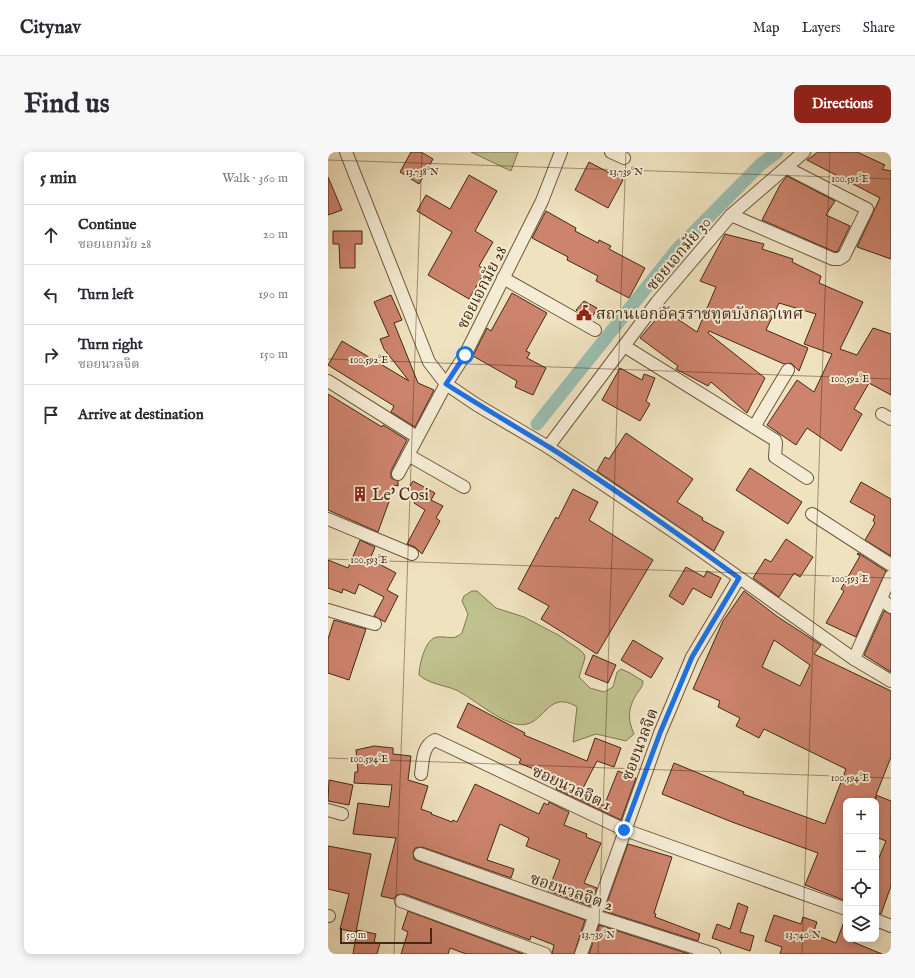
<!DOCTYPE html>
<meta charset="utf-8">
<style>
body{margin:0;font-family:"IM FELL English","Noto Serif Thai",serif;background:#f7f7f7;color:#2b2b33}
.controls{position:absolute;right:12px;bottom:12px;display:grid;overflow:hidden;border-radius:8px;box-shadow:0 2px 10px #0003}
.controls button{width:36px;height:36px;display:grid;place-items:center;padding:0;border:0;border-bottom:1px solid #e1e1e2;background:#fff;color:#2b2b33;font:20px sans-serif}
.scale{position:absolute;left:12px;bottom:10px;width:92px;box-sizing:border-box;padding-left:4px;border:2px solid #442914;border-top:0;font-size:11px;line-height:14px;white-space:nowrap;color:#442914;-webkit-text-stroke:3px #f5ecd5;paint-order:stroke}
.stop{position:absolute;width:12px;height:12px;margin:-9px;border:3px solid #1a73e8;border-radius:50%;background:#fff}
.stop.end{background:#1a73e8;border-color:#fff;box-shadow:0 1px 4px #0008}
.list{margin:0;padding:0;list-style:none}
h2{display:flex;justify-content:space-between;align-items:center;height:52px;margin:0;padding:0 16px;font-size:17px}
h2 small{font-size:13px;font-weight:400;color:#7c7c81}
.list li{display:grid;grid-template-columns:26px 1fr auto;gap:12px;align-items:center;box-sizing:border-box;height:60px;padding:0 16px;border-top:1px solid #e1e1e2}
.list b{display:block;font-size:15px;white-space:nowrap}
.list p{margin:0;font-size:13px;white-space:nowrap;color:#7c7c81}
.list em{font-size:13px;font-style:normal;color:#7c7c81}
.icon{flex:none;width:22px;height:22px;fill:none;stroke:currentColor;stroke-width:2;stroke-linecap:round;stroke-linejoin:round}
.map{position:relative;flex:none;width:563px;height:802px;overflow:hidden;border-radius:8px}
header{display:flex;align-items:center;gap:24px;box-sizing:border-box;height:56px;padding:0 20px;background:#fff;border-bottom:1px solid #e1e1e2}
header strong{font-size:19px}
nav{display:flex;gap:22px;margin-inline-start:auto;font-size:14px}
.intro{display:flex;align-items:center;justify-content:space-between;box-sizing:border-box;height:96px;padding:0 24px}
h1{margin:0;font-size:28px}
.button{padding:10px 18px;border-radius:8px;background:#8f2418;color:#fff;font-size:14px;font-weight:700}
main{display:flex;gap:24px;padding:0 24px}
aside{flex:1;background:#fff;border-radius:8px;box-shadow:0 2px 10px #0003}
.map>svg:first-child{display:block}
</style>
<header>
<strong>Citynav</strong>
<nav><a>Map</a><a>Layers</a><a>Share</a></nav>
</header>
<div class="intro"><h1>Find us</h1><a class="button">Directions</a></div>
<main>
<aside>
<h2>5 min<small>Walk · 360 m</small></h2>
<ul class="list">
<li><svg class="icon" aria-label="ahead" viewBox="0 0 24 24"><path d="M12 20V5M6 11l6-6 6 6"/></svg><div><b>Continue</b><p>ซอยเอกมัย 28</p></div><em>20 m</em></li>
<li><svg class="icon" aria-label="left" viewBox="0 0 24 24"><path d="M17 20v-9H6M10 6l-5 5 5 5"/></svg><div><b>Turn left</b></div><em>190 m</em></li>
<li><svg class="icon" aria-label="right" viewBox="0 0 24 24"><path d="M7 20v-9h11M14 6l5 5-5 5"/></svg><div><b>Turn right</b><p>ซอยนวลจิต</p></div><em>150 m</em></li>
<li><svg class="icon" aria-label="arrive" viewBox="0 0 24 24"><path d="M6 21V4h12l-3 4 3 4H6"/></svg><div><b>Arrive at destination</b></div></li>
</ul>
</aside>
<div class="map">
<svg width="563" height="802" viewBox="0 0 563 802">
<rect width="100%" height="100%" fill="#efe2bf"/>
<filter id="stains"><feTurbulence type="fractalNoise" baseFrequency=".005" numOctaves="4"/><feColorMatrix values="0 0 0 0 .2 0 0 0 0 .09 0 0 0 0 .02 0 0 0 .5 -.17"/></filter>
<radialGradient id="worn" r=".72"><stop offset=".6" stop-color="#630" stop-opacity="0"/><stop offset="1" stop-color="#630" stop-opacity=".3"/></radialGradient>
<g fill="#bfc28e" stroke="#827651">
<path d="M143,0H190L183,19Z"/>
<path d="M144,439H149L168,456L196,465L232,484L252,498L256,502L257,506L251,525L262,536L276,540L285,535L289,520L293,517L302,521L315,529C315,534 313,536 310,540C300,555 299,566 306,582L298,589L268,582L245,590L249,555C222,538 217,568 199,572C179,578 146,546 128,538C116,533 101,532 91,523C91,514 97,485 110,485C120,484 125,489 134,481L140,462L134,449L136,444Z"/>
</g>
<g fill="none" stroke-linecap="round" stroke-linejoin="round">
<path stroke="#9abeb0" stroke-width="13" d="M209,272L350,96L433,12L449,0"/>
</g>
<g fill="#cd846e" stroke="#442914" fill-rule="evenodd">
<path d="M83,0H93L105,7L91,32L72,20Z"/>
<path d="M490,0H529L557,13L554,17L563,19V107L529,95L552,46L479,8Z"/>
<path d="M261,10L295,28L280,56L247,38Z"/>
<path d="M141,23L169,39L147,79L165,90L151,114L158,118L141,147L100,123L124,80L89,59L98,43L122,57Z"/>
<path d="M459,24L507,49L498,63L522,74L510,99L507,100L434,68L452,33Z"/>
<path d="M0,25L14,58L0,63Z"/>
<path d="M218,59L248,76L247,79L270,91L271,88L283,94L281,97L317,116L301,146L268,129L270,124L239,108L240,105L204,86Z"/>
<path d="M5,79H34V92H27V116H12L11,92H5Z"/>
<path d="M397,82L436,92L434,97L465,107L464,110L493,124L491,131L535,150L512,197L529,203L545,176L563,182V243L541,231L526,257L534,262L513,299L479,276L468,293L439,273L469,228L486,240L504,202L476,192L488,162L451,151L438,178L480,196L471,219L463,211L456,212L381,179L380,181L437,226L419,261L383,230L380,234L348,217L350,214L312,186L336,158L369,180L388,135L372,129Z"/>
<path d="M184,141L219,161L198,199L202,201L199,206L218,216L205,243L187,235L189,229L145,204L159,176L163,179Z"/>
<path d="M63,143L74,168L66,171L90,231L106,238L87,275L63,260L66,254L0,213L14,189L81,229L56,197L52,187L61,184L46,150Z"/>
<path d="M256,149L269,156L263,167L248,158Z"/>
<path d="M292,216L314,228L316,222L327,226L318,249L322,252L312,269L274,248Z"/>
<path d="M0,242L54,275L55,273L79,288L63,319V326L70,329V334L67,333L50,380L0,358Z"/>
<path d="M298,281L365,327L349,350L375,366L374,368L396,380L386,399L269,319L277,305L281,307Z"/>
<path d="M422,316L474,350L460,372L408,338Z"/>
<path d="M85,329L107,341L103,348L115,354L108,366L112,369L94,402L87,395L79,392L97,358L86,351L89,345L79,339Z"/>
<path d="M533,330L563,347V404L537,388L547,371L545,369L547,364L522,350Z"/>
<path d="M245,337L270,350L261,368L325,408L269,502L213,467L221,454L190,437L219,382L228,365L230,367Z"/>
<path d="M458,387L485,405L472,425L466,421L451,445L425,426L437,407L443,410Z"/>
<path d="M32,388L47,395L42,407L68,421L59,438L70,444L57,470L46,464L56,445L31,432L27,442L15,437L14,441L0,436V408L20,416Z"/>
<path d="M530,401L558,419L528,485L498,471L516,439L513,437L532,404L529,402Z"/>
<path d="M358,415L376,425L379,419L393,426L383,446L365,436L355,453L341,444Z"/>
<path d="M416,439L450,465L493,493L486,502L563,539V605L548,643L563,649V734L553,762L548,761V713L558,689L548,685V644L546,649H518V749L477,733L490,701L404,670L334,642L346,611L416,640L415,642L497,672L518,617L436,577L431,586L408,574L412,566L390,555L392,549L365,537L395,469ZM446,488L482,513L472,534L434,515Z"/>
<path d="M556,459L563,462V520L536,503Z"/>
<path d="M6,468L38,477L21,528L0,521V487Z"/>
<path d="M305,488L335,506L323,526L293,508Z"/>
<path d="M265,503L288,513L280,531L257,522Z"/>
<path d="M140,551L197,581L196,583L259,609L267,586L293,596L286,615L269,609L252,642L276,654L290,619L308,626L293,668L228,637L232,628L191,611L193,607L129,575Z"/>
<path d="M46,594L65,596V602L83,604L80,628L100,634L93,657L104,661L103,662L124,670L125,668L129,670L147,632L211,662L216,651L220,653L221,650L241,660L236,673L259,682L258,685L273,691L256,731L269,736L262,754L220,739L232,708L198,694L201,686L172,672L159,708L186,717L183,726L94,695L87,696L85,700L86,707L90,709L257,768L246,802H224L226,793L203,784L202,788L76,742L69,743L66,747L53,744L68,686L25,682L30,651L61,655L64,633L26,631L27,620H30L28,598Z"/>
<path d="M1,628L25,633L21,653L0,649Z"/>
<path d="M300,692L344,705L326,761L328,762L327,765L372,782L370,789L276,759Z"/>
<path d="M0,694L43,702L28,780L12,777L21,742L0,737Z"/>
<path d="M410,751L420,755L412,780L426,784L422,799L384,786L389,772L402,777Z"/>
<path d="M80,759L195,802H138L122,796L120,802H73L80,780L74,777Z"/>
<path d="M446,763L473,772L475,765L489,770L485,782L508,791L517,767L518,768V787H526L525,790L554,802H452L454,795L437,789Z"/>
<path d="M271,773L361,802H261Z"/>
<path d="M29,778L48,782L46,790L52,791L49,802H25Z"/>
</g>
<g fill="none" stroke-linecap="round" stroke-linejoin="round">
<defs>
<g id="minor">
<path d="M18,0L101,210L118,232L149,253L220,295L358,388L526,507L563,529"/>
<path d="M283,0L296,6"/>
<path d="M403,63L505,107H511L516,104L539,57L459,16"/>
<path d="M175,126L267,178"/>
<path d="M296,194L447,288L448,291L447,305L479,326"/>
<path d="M0,229L89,285"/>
<path d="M554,262L563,267"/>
<path d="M426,275L460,218"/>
<path d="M220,295L329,150L403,63L476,0"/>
<path d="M80,303L136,335"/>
<path d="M70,322L118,232L137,203L214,49L233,0"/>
<path d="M484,362L563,413"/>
<path d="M0,367L84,402"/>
<path d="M553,447L563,455"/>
<path d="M0,458L47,472"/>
<path d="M526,507L563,424"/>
<path d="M93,622C95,609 94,594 107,588L297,678L518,757"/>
<path d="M0,658L14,662"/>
<path d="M92,702L267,764L386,802"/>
<path d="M73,749L217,802"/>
<path d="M0,764H1"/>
<path d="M548,768L563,774"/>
<path d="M253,802L332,581L364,505L411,426"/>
</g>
</defs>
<use href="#minor" stroke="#6f573f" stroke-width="14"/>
<use href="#minor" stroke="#f5ecd5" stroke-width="12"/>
</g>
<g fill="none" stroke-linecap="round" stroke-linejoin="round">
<path stroke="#1a73e8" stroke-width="5" d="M137,203L118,232C152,254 187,274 221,295C286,336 349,381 411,426L364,505L332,581L296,678"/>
</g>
<path fill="none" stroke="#442914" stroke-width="1" stroke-opacity="0.45" d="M0,8L563,27M0,207L563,227M0,407L563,426M0,606L563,626M66,802L94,0M270,802L298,0M474,802L502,0"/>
<defs>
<symbol id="civic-bare" viewBox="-9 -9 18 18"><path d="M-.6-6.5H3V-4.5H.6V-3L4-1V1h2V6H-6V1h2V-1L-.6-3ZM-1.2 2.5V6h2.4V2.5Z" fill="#8f2418" stroke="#f5ecd5" stroke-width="2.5" paint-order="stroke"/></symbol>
<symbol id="building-bare" viewBox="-9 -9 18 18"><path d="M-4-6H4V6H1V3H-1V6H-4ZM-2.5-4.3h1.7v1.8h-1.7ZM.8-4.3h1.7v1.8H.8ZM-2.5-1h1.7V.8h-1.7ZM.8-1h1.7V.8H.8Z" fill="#8f2418" stroke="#f5ecd5" stroke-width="2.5" paint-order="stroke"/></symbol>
</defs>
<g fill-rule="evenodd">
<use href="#civic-bare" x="245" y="150" width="22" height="22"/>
<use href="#building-bare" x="21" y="331" width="22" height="22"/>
</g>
<g text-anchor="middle" stroke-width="4" stroke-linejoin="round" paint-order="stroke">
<g font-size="16" fill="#442914" stroke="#f5ecd5">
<text transform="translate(350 101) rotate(-50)" y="6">ซอยเอกมัย 30</text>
<text transform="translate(153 135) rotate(-63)" y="6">ซอยเอกมัย 28</text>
<text transform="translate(311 592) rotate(-69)" y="6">ซอยนวลจิต</text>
<text transform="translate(244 635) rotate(25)" y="6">ซอยนวลจิต 1</text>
<text transform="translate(244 739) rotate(19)" y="6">ซอยนวลจิต 2</text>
</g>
<g font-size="16" fill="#442914" stroke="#f5ecd5" text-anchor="start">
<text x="268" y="167">สถานเอกอัครราชทูตบังกลาเทศ</text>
<text x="44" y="348">Le' Cosi</text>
</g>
</g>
<g font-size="10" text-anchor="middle" fill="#442914" stroke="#f5ecd5" stroke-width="4" stroke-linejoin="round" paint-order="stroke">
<text x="94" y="23">13.738°N</text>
<text x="298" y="23">13.739°N</text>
<text x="522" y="30">100.591°E</text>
<text x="41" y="211">100.592°E</text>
<text x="522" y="230">100.592°E</text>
<text x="41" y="411">100.593°E</text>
<text x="522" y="430">100.593°E</text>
<text x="41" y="610">100.594°E</text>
<text x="522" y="629">100.594°E</text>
<text x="270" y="786">13.739°N</text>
<text x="475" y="786">13.740°N</text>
</g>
<rect width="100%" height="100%" filter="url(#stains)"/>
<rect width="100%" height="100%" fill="url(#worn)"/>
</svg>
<div class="controls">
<button>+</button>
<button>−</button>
<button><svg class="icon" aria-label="locate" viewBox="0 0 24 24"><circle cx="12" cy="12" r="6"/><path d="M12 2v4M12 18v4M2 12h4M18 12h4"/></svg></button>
<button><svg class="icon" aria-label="layers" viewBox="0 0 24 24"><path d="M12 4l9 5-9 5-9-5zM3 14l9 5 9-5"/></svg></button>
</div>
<div class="scale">50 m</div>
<div class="stop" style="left:137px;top:203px"></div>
<div class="stop end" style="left:296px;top:678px"></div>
</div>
</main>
